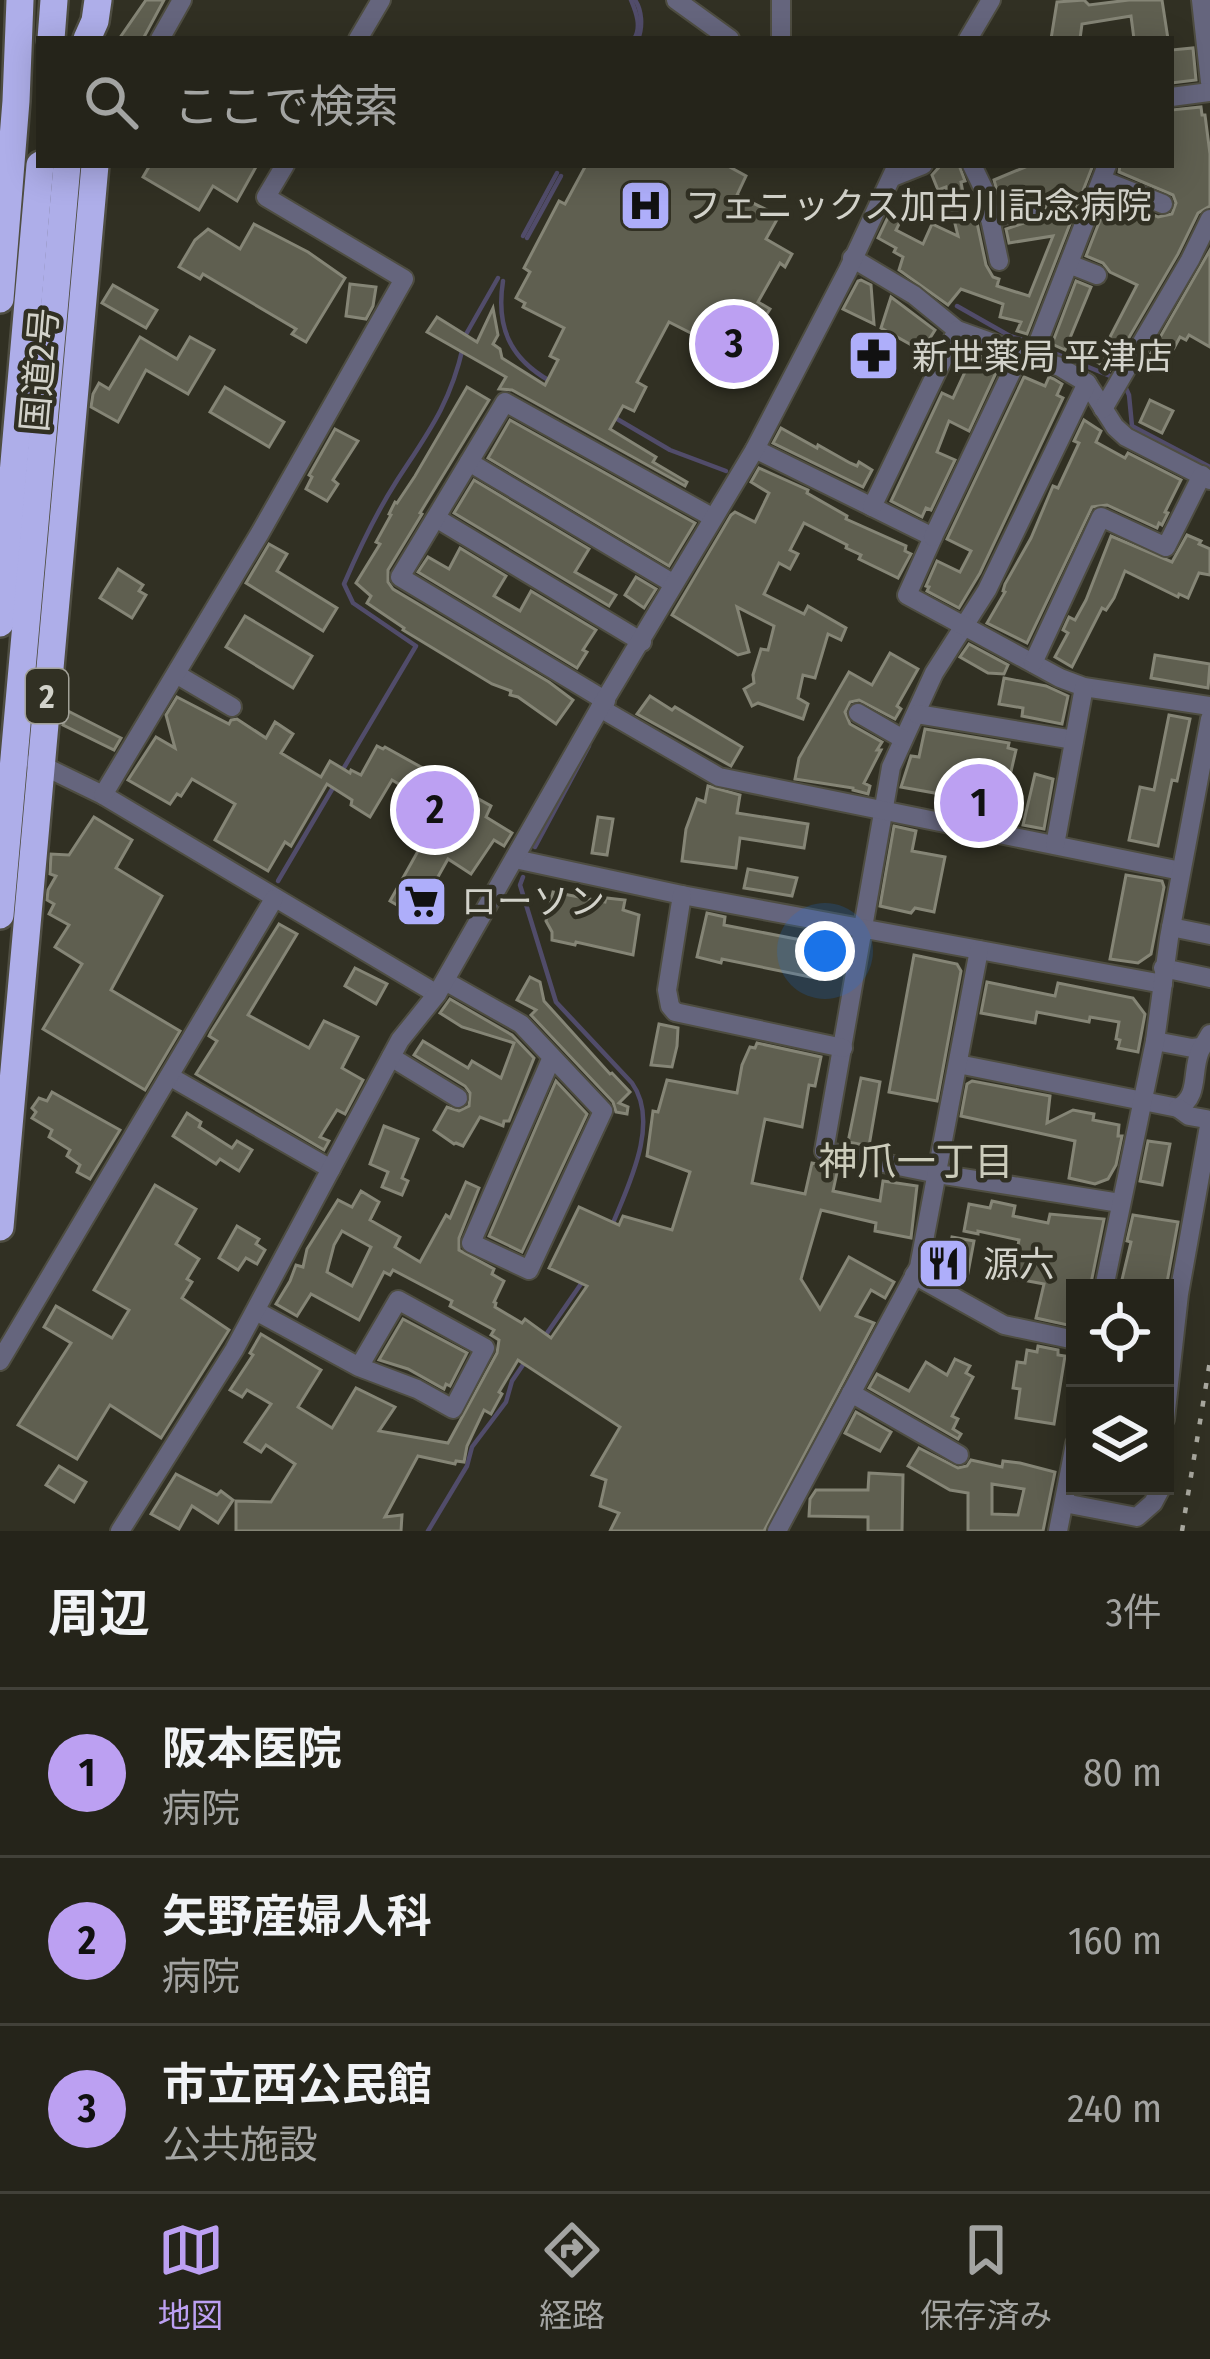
<!DOCTYPE html>
<html lang="ja">
<meta charset="utf-8">
<style>
body{margin:0;font-family:"Fira Sans Condensed","Noto Sans JP",sans-serif;background:#2d2c23;color:#f1f3f6}
.controls{position:absolute;right:36px;bottom:36px;display:grid;overflow:hidden;border-radius:0px;box-shadow:0 6px 30px #0003}
.controls button{width:108px;height:108px;display:grid;place-items:center;padding:0;border:0;border-bottom:3px solid #424139;background:#25241a;color:#f1f3f6;font:60px sans-serif}
.you{position:absolute;left:825px;top:951px;width:42px;height:42px;margin:-30px;border:9px solid #fff;border-radius:50%;background:#1a73e8;box-shadow:0 0 0 18px #1a73e833}
.badge{display:grid;place-items:center;width:78px;height:78px;border-radius:50%;background:#bca0f2;color:#111;font-size:39px;font-weight:700}
.pin{position:absolute;translate:-50% -50%;border:6px solid #fff;box-shadow:0 3px 12px #0006}
.list{margin:0;padding:0;list-style:none}
h2{display:flex;justify-content:space-between;align-items:center;height:156px;margin:0;padding:0 48px;font-size:51px}
h2 small{font-size:39px;font-weight:400;color:#a3a4a2}
.list li{display:grid;grid-template-columns:78px 1fr auto;gap:36px;align-items:center;box-sizing:border-box;height:168px;padding:0 48px;border-top:3px solid #424139}
.list b{display:block;font-size:45px;white-space:nowrap}
.list p{margin:0;font-size:39px;white-space:nowrap;color:#a3a4a2}
.list em{font-size:39px;font-style:normal;color:#a3a4a2}
.icon{flex:none;width:66px;height:66px;fill:none;stroke:currentColor;stroke-width:2;stroke-linecap:round;stroke-linejoin:round}
.map{position:relative;flex:none;width:1210px;height:1531px;overflow:hidden}
.search{position:absolute;background:#25241a;box-shadow:0 6px 30px #0003;left:36px;right:36px;top:36px;height:132px;display:flex;align-items:center;gap:30px;box-sizing:border-box;padding:0 42px;border-radius:0px;color:#a3a4a2;font-size:45px}
.sheet{height:660px;background:#25241a}
nav{display:flex;justify-content:space-around;align-items:center;box-sizing:border-box;height:168px;border-top:3px solid #424139;background:#25241a;font-size:33px;color:#a3a4a2}
nav a{display:grid;justify-items:center;gap:6px}
nav .on{color:#bca0f2}
.map>svg:first-child{display:block}
</style>
<div class="map">
<svg width="1210" height="1531" viewBox="0 0 1210 1531">
<rect width="100%" height="100%" fill="#313023"/>
<g fill="none" stroke-linecap="round" stroke-linejoin="round">
<g stroke="#514c6a" stroke-width="4.5">
<path d="M631,0C636,12 642,27 634,39"/>
<path d="M635,0C642,10 643,27 638,39"/>
<path d="M523,236L557,173"/>
<path d="M527,238L561,176"/>
<path d="M503,281C496,326 509,358 550,381"/>
<path d="M957,306L1010,336L1032,343"/>
<path d="M465,336L498,278"/>
<path d="M1042,348L1115,378"/>
<path d="M1124,384L1129,395L1132,426L1210,467"/>
<path d="M612,416L670,450L726,471"/>
<path d="M342,771L416,646L353,603L344,584C359,549 375,515 396,482C427,434 450,405 463,347"/>
<path d="M535,847L589,746"/>
<path d="M523,877L520,885L556,1002L632,1083C660,1122 629,1184 613,1223"/>
<path d="M278,881L334,786"/>
<path d="M545,1336L583,1281"/>
<path d="M428,1531L467,1466L472,1447L506,1402L512,1381L527,1359"/>
</g>
</g>
<g fill="#5f5f50" stroke="#858576" stroke-width="3" fill-rule="evenodd">
<path d="M146,0H164L143,39H119Z"/>
<path d="M1084,0L1089,5L1129,0H1162L1168,39H1134L1131,16L1082,24L1080,39H1051L1057,2Z"/>
<path d="M1193,48L1196,80L1171,83V50Z"/>
<path d="M1201,107L1202,115H1205L1210,154V206L1198,213L1178,254L1110,370L1097,362L1137,285L1110,272L1103,263L1086,256L1109,197L1158,217L1172,214L1176,203L1173,195L1119,172L1120,165H1171V110Z"/>
<path d="M150,165H257L237,201L213,186L199,210L143,177Z"/>
<path d="M586,165H726L746,176L737,195L779,216L766,239L792,254L785,267L780,263L758,302L770,309L763,320L758,317L736,356L669,322L637,382L646,387L634,411L623,406L610,429L656,457L653,462L687,482L685,486L512,390L499,389L506,377L427,332L437,317L477,342L493,308L498,335L493,344L500,349L502,358L545,385L558,360L550,356L564,328L523,307L525,303L516,298L530,272L524,268L559,201L565,204Z"/>
<path d="M941,165H959L965,181L961,182L968,220L976,218L986,265L993,277L999,279L997,286L1029,296L1053,236L1009,243L1006,229L1042,217L1046,211V202L1035,194L1000,202L994,180L1030,165H1093L1027,334L1017,331L1021,322L1000,317L1003,304L961,289L948,305L899,270L903,257L894,252L896,248L878,238L890,213L902,218L896,230L923,244L932,224L958,236L946,187L938,190L932,175Z"/>
<path d="M254,224L308,252L345,278L306,342L292,334L296,329L203,274L200,279L179,267L195,240L208,229L240,249Z"/>
<path d="M1210,250V347L1189,335L1186,340L1180,337L1167,361L1151,353Z"/>
<path d="M861,280L871,285L874,324L843,309L858,281Z"/>
<path d="M1076,281L1091,287L1065,350L1052,344Z"/>
<path d="M350,284L376,287L373,306L366,319L346,316Z"/>
<path d="M113,285L157,310L146,328L102,303Z"/>
<path d="M891,297L935,330L925,346L920,344L917,348L881,328Z"/>
<path d="M140,337L177,359L190,337L214,350L188,394L146,370L118,422L91,407L93,394L99,383L109,389Z"/>
<path d="M962,351L981,359L983,354L1001,362L969,431L949,421L937,452L955,460L931,510L926,508L922,517L891,501L942,393L953,398L965,372L954,367Z"/>
<path d="M1024,377L1045,386L1049,377L1054,379L1062,384L1057,395L1063,398L980,573L959,608L927,591L929,587L926,586L937,561L960,572L971,551L947,539Z"/>
<path d="M225,387L284,422L269,447L210,412Z"/>
<path d="M467,387L489,400L420,513L422,514L388,570V582L393,589L549,682L573,700L556,724L518,697L510,695L511,691L492,684L403,630L404,628L367,603L371,596L356,583L380,544L376,542L391,515L389,514L395,502L397,503L415,476Z"/>
<path d="M1150,400L1173,411L1162,433L1140,422Z"/>
<path d="M510,420L695,523L669,566L488,458Z"/>
<path d="M1084,420L1101,431L1096,442L1125,458L1128,453L1181,480L1165,512L1168,513L1162,525L1159,523L1157,528L1107,505L1092,507L1027,643L987,623L1005,592L1003,591L1005,584L1031,538L1053,486L1058,488L1079,443L1074,441Z"/>
<path d="M781,428L817,448L818,445L850,463L857,466L859,462L872,470L863,487L773,443Z"/>
<path d="M335,429L358,441L333,480L338,484L327,501L306,489L312,477L309,475Z"/>
<path d="M759,468L808,490L807,493L847,516L846,519L906,546L905,551L911,554L898,578L859,559L861,555L846,548L847,545L804,523L790,550L798,554L790,569L779,563L764,594L804,614L808,606L846,628L841,640L828,634L815,678L803,675L798,698L808,704L803,719L758,703L752,706L744,689L754,683L753,675L761,649L768,650L774,626L737,607L749,652L738,655L672,615L731,515L735,512L755,522L769,493L751,482Z"/>
<path d="M474,480L589,549L575,572L616,595L609,606L454,513Z"/>
<path d="M1187,535L1201,541L1199,544L1210,549V575L1199,573L1188,598L1179,594L1178,597L1125,571L1114,598L1106,610L1102,608L1072,667L1055,657L1068,633L1063,630L1069,617L1075,620L1086,600L1111,536L1172,562Z"/>
<path d="M269,544L287,554L277,571L337,608L323,631L246,583Z"/>
<path d="M460,548L506,576L494,596L520,611L531,591L596,630L583,650L587,652L577,668L418,572L428,557L449,569Z"/>
<path d="M118,569L143,585L139,591L146,595L132,618L100,598Z"/>
<path d="M636,577L656,589L644,608L625,595Z"/>
<path d="M245,616L312,656L293,688L226,647Z"/>
<path d="M969,644L1008,665L1004,674L988,673L960,657Z"/>
<path d="M890,653L918,669L897,706L901,709L895,719L859,700L850,702L845,712L850,724L882,742L877,750H881L864,783L870,786L868,794L853,790V788L795,779L799,758L849,672L872,685Z"/>
<path d="M1155,655L1210,664L1208,688L1151,678Z"/>
<path d="M1004,678L1046,686L1068,696L1062,724L1022,716L1023,708L999,704Z"/>
<path d="M650,696L672,710L675,707L742,747L731,766L637,714Z"/>
<path d="M177,697L229,724L231,720L237,719L266,738L275,722L293,734L281,753L321,777L330,761L350,773L351,770L361,775L377,746L383,749L385,747L491,806L486,817L512,833L504,846L494,840L471,874L448,859L416,916L390,901L422,844L413,838L436,806L392,780L370,817L351,805L352,800L327,784L291,846L285,842L268,871L215,840L235,804L192,779L181,796L177,794L170,804L128,780L156,737L175,748L166,715Z"/>
<path d="M68,711L121,738L114,750L63,725Z"/>
<path d="M1169,715L1190,719L1177,781L1172,780L1158,846L1129,840L1140,787L1154,790Z"/>
<path d="M925,729L1009,743L1008,748L1016,750L1009,780L988,775L979,816L965,813L968,799L901,787L911,756L919,757Z"/>
<path d="M1035,774L1053,779L1044,829L1023,825Z"/>
<path d="M708,786L740,795L737,813L808,824L804,848L740,838L736,868L682,861L686,829L697,799L705,802Z"/>
<path d="M94,817L132,840L116,868L162,896L111,990L180,1031L145,1090L43,1029L82,964L55,947L69,925L49,914L54,904L47,900L48,890L56,876L50,874L51,854L69,855Z"/>
<path d="M598,817L613,819L607,855L592,853Z"/>
<path d="M894,826L916,831L912,851L945,857L934,912L915,908L911,913L880,906Z"/>
<path d="M748,869L797,878L792,896L744,888Z"/>
<path d="M1126,875L1162,881L1164,887L1151,954L1138,963L1110,959Z"/>
<path d="M553,892L605,902L606,898L625,900L623,910L639,915L633,955L576,942L575,945L552,940V932L546,921Z"/>
<path d="M707,913L725,917L724,925L827,945L820,979L722,959L721,963L697,957Z"/>
<path d="M279,924L297,934L248,1015L309,1048L324,1021L358,1037L342,1068L363,1080L345,1114L337,1110L320,1137L329,1141L324,1150L196,1074L217,1041L209,1036L211,1032Z"/>
<path d="M914,955L957,964L961,971L937,1101L889,1092Z"/>
<path d="M355,968L387,984L376,1004L345,986Z"/>
<path d="M530,977L540,982L544,1001L610,1074L612,1073L630,1092L619,1103L628,1107L627,1114L616,1112L613,1102L531,1015L536,1010L517,1000Z"/>
<path d="M987,982L1055,996L1058,983L1133,998L1145,1014L1138,1052L1118,1048L1120,1040L1116,1039L1119,1022L1090,1017L1089,1022L1037,1012L1035,1023L981,1013Z"/>
<path d="M450,999L512,1035L534,1058L509,1121H504L503,1126L480,1117L463,1146L456,1143L454,1144L434,1130L447,1107L459,1111L469,1106L470,1093L465,1086L414,1055L423,1041L468,1068L472,1061L501,1078L514,1043L462,1027L440,1013Z"/>
<path d="M659,1024L678,1028L677,1046L672,1067L651,1065Z"/>
<path d="M757,1043L821,1057L815,1086L809,1085L802,1127L765,1119L752,1183L805,1194L812,1163L838,1168L833,1191L880,1201L883,1181L917,1186L911,1238L875,1231L876,1223L821,1210L801,1279L820,1309L849,1257L894,1282L885,1298L871,1290L856,1316L874,1323L764,1531H610L619,1513L600,1506L606,1480L592,1475L620,1427L518,1360L499,1392L502,1394L491,1414L484,1410L467,1446L464,1462L456,1461L455,1464L418,1456L385,1517L402,1515L401,1531H236V1501L271,1502L295,1464L266,1445L261,1452L245,1442L271,1404L247,1390L242,1397L230,1390L253,1355L250,1353L261,1334L321,1370L298,1407L332,1428L356,1388L395,1407L379,1431L448,1443L497,1353L499,1340L491,1335L494,1330L450,1306L452,1301L393,1270L390,1275L384,1272L359,1320L311,1294L297,1316L276,1304L290,1281L296,1265L303,1267L307,1249L338,1200L352,1207L361,1191L379,1202L370,1220L400,1237L395,1247L420,1262L446,1215L450,1218L466,1182L479,1188L459,1238V1250L494,1269L492,1274L504,1281L494,1302L496,1303L495,1307L522,1323L525,1319L551,1338L587,1286L549,1268L579,1207L619,1225L623,1216L672,1230L690,1172L647,1156L653,1111L658,1112L667,1080L737,1093L742,1065L750,1047L755,1048ZM342,1231L371,1247L352,1286L327,1272L334,1245Z"/>
<path d="M861,1078L880,1082L869,1146L848,1142Z"/>
<path d="M556,1081L587,1114L522,1252L489,1236Z"/>
<path d="M972,1081L1050,1096L1047,1123L1073,1110L1094,1114L1093,1120L1119,1125L1118,1136H1122L1116,1165L1108,1179L1095,1184L1069,1178L1075,1141L961,1116L967,1084Z"/>
<path d="M52,1092L120,1130L90,1179L77,1172L80,1165L67,1156L70,1150L49,1137L52,1130L32,1118L36,1112L32,1108L39,1098L47,1101Z"/>
<path d="M187,1113L201,1122L199,1127L232,1148L237,1141L252,1150L239,1171L220,1159L216,1164L173,1136Z"/>
<path d="M384,1126L418,1139L402,1178L408,1181L402,1195L382,1187L388,1172L370,1164Z"/>
<path d="M1148,1141L1170,1144L1162,1185L1140,1181Z"/>
<path d="M155,1185L196,1209L176,1244L199,1259L187,1279L192,1282L182,1298L229,1330L161,1438L110,1405L77,1459L18,1425L71,1343L44,1327L56,1306L112,1338L129,1310L94,1290Z"/>
<path d="M992,1201L1015,1206L1013,1216L1048,1223L1050,1214L1104,1219L1090,1288H1075L1072,1326L1036,1318L1044,1284L1012,1278L1019,1240L978,1231V1234L964,1231L969,1204L990,1208Z"/>
<path d="M1133,1215L1178,1222L1166,1288H1120L1131,1242L1127,1241Z"/>
<path d="M237,1226L259,1239L256,1244L265,1250L257,1264L246,1258L238,1270L219,1258Z"/>
<path d="M952,1237L974,1241L967,1278L945,1274Z"/>
<path d="M403,1319L467,1353L450,1386L446,1384L444,1389L408,1369L379,1360Z"/>
<path d="M1038,1346L1058,1350V1355L1065,1356L1054,1424L1016,1418L1020,1389L1013,1388L1017,1362L1025,1363L1027,1350L1037,1352Z"/>
<path d="M955,1359L970,1366L966,1373L973,1377L952,1416L958,1419L953,1429L961,1434L958,1439L869,1388L877,1374L909,1391L926,1362L947,1375Z"/>
<path d="M856,1412L891,1432L880,1451L845,1433Z"/>
<path d="M919,1448L958,1468L967,1466L971,1460L1002,1467L1003,1461L1020,1463L1055,1472L1043,1531H968V1493L950,1490L908,1466ZM992,1484L1024,1489L1018,1515L992,1514Z"/>
<path d="M59,1466L86,1482L74,1502L46,1485Z"/>
<path d="M869,1473L903,1475L902,1531H868V1517L809,1516L810,1499L816,1490H868Z"/>
<path d="M176,1474L217,1495L221,1491L233,1500L218,1523L192,1506L179,1529L151,1514Z"/>
</g>
<g fill="none" stroke-linecap="round" stroke-linejoin="round">
<defs>
<g id="minor">
<path d="M676,0L730,39"/>
<path d="M1201,0L1210,82"/>
<path d="M160,39L182,0"/>
<path d="M358,39L381,0"/>
<path d="M781,39V0"/>
<path d="M968,39L991,0"/>
<path d="M1171,97L1210,92"/>
<path d="M972,165L984,190L999,261"/>
<path d="M893,177L923,165"/>
<path d="M1102,180L1163,204"/>
<path d="M990,219L1033,207"/>
<path d="M852,258L914,295L957,330L1060,367L1087,383L1115,427L1126,437L1210,480"/>
<path d="M1069,264L1097,275"/>
<path d="M1032,358L1107,165"/>
<path d="M1087,383L987,590L934,673L891,767L824,1151L938,1174L1120,1203"/>
<path d="M1103,409L1190,260L1210,219"/>
<path d="M755,449L933,537L907,595L1060,678L1084,687L1210,706"/>
<path d="M469,462L674,584"/>
<path d="M872,507L957,330"/>
<path d="M436,518L642,642"/>
<path d="M933,537L1020,354"/>
<path d="M1033,663L1101,517L1166,547L1202,475"/>
<path d="M176,674L232,707"/>
<path d="M606,701L400,577L505,402L712,517"/>
<path d="M600,708L719,777L1181,871"/>
<path d="M858,713L903,739"/>
<path d="M917,714L1074,740"/>
<path d="M35,762L103,795L437,994"/>
<path d="M103,795L260,533L404,279L266,197L285,165"/>
<path d="M1055,845L1084,687"/>
<path d="M515,859L682,895L1163,984"/>
<path d="M682,895L667,990L670,1006L675,1012L843,1048"/>
<path d="M1171,927L1210,935"/>
<path d="M1163,968L1210,978"/>
<path d="M445,981L521,1024L603,1111L529,1270L471,1243L552,1057"/>
<path d="M1155,1041L1192,1048L1201,1047"/>
<path d="M391,1057L458,1098"/>
<path d="M958,1064L1178,1108C1200,1096 1191,1072 1200,1051C1203,1045 1207,1040 1210,1034"/>
<path d="M176,1080L331,1169"/>
<path d="M914,1275L1004,1325L1075,1340"/>
<path d="M1104,1288L1155,1041L1169,938L1210,719"/>
<path d="M256,1311L359,1367L417,1389L453,1409L485,1348L398,1300L359,1367"/>
<path d="M0,1361L274,899"/>
<path d="M851,1393L959,1455"/>
<path d="M1165,1419L1179,1294L1209,1126L1206,1119L1189,1116L1178,1108"/>
<path d="M1064,1503L1137,1517L1153,1503L1162,1486"/>
<path d="M120,1531L234,1350L400,1040L437,994L600,708L755,449L848,270L897,165"/>
<path d="M777,1531L919,1267L979,950"/>
<path d="M1058,1531L1075,1444"/>
</g>
<g id="highway">
<path d="M51,39L54,0"/>
<path d="M87,39L95,21L98,0"/>
<path d="M0,299L16,101L20,0"/>
<path d="M0,623L40,165"/>
<path d="M0,915L67,165"/>
<path d="M0,1227L95,165"/>
</g>
</defs>
<use href="#minor" stroke="#4e4d41" stroke-width="22"/>
<use href="#highway" stroke="#4e4d41" stroke-width="32"/>
<use href="#minor" stroke="#65657d" stroke-width="18"/>
<use href="#highway" stroke="#aeaee9" stroke-width="27"/>
<path stroke="#a8a79e" stroke-width="4.5" stroke-dasharray="6 12" stroke-linecap="butt" d="M1182,1531L1210,1361"/>
</g>
<defs>
<symbol id="hospital-square" viewBox="-11 -11 22 22"><rect x="-9" y="-9" width="18" height="18" rx="4" fill="#aeaefa" stroke="#313023"/><path d="M-5-5h3v3.5h4V-5h3V5h-3V1.5h-4V5h-3Z" fill="#111"/></symbol>
<symbol id="pharmacy-square" viewBox="-11 -11 22 22"><rect x="-9" y="-9" width="18" height="18" rx="4" fill="#aeaefa" stroke="#313023"/><path d="M-2-6h4v4h4v4h-4v4h-4v-4h-4v-4h4Z" fill="#111"/></symbol>
<symbol id="supermarket-square" viewBox="-11 -11 22 22"><rect x="-9" y="-9" width="18" height="18" rx="4" fill="#aeaefa" stroke="#313023"/><path d="M-6-5.5h2.5l.6 2H6L4.5 2H-2.5L-4.4-4H-6ZM-1.5 3.2a1.3 1.3 0 1 0 .1 0ZM3 3.2a1.3 1.3 0 1 0 .1 0Z" fill="#111"/></symbol>
<symbol id="restaurant-square" viewBox="-11 -11 22 22"><rect x="-9" y="-9" width="18" height="18" rx="4" fill="#aeaefa" stroke="#313023"/><path d="M-5-6h1v4h1v-4h1v4h1v-4h1v5L-1.5 .5V6h-2V.5L-5-1ZM5-6V6H3V1.5H1.5Q1.5-4 5-6Z" fill="#111"/></symbol>
</defs>
<g fill-rule="evenodd">
<use href="#hospital-square" x="616" y="176" width="59" height="59"/>
<use href="#pharmacy-square" x="844" y="326" width="59" height="59"/>
<use href="#supermarket-square" x="392" y="872" width="59" height="59"/>
<use href="#restaurant-square" x="914" y="1234" width="59" height="59"/>
</g>
<g text-anchor="middle" stroke-width="9" stroke-linejoin="round" paint-order="stroke">
<rect fill="#313023" stroke="#a2a198" stroke-width="3" x="26" y="669" width="42" height="54" rx="9"/>
<g font-size="33" font-weight="bold" fill="#d2d2ca">
<text x="47" y="708">2</text>
</g>
<g font-size="36" fill="#d2d2ca" stroke="#313023" text-anchor="start">
<text x="685" y="218">フェニックス加古川記念病院</text>
<text x="912" y="369">新世薬局 平津店</text>
<text x="461" y="914">ローソン</text>
<text x="983" y="1277">源六</text>
</g>
<g font-size="36" fill="#d2d2ca" stroke="#313023">
<text transform="translate(39 370) rotate(-85)" y="13">国道2号</text>
</g>
<g font-size="39" fill="#ccb" stroke="#313023">
<text x="916" y="1175">神爪一丁目</text>
</g>
</g>
</svg>
<div class="controls">
<button><svg class="icon" aria-label="locate" viewBox="0 0 24 24"><circle cx="12" cy="12" r="6"/><path d="M12 2v4M12 18v4M2 12h4M18 12h4"/></svg></button>
<button><svg class="icon" aria-label="layers" viewBox="0 0 24 24"><path d="M12 4l9 5-9 5-9-5zM3 14l9 5 9-5"/></svg></button>
</div>
<div class="you"></div>
<div class="pin badge" style="left:979px;top:803px">1</div>
<div class="pin badge" style="left:435px;top:810px">2</div>
<div class="pin badge" style="left:734px;top:344px">3</div>
<div class="search"><svg class="icon" aria-label="search" viewBox="0 0 24 24"><circle cx="10" cy="10" r="6"/><path d="M15 15l6 6"/></svg>ここで検索</div>
</div>
<section class="sheet">
<h2>周辺<small>3件</small></h2>
<ul class="list">
<li><span class="badge">1</span><div><b>阪本医院</b><p>病院</p></div><em>80 m</em></li>
<li><span class="badge">2</span><div><b>矢野産婦人科</b><p>病院</p></div><em>160 m</em></li>
<li><span class="badge">3</span><div><b>市立西公民館</b><p>公共施設</p></div><em>240 m</em></li>
</ul>
</section>
<nav>
<a class="on"><svg class="icon" aria-label="map" viewBox="0 0 24 24"><path d="M3 6l6-2 6 2 6-2v14l-6 2-6-2-6 2zM9 4v14M15 6v14"/></svg>地図</a>
<a><svg class="icon" aria-label="directions" viewBox="0 0 24 24"><path d="M12 3l9 9-9 9-9-9zM9 14v-3h6M13 9l2 2-2 2"/></svg>経路</a>
<a><svg class="icon" aria-label="saved" viewBox="0 0 24 24"><path d="M7 4h10v16l-5-4-5 4z"/></svg>保存済み</a>
</nav>
